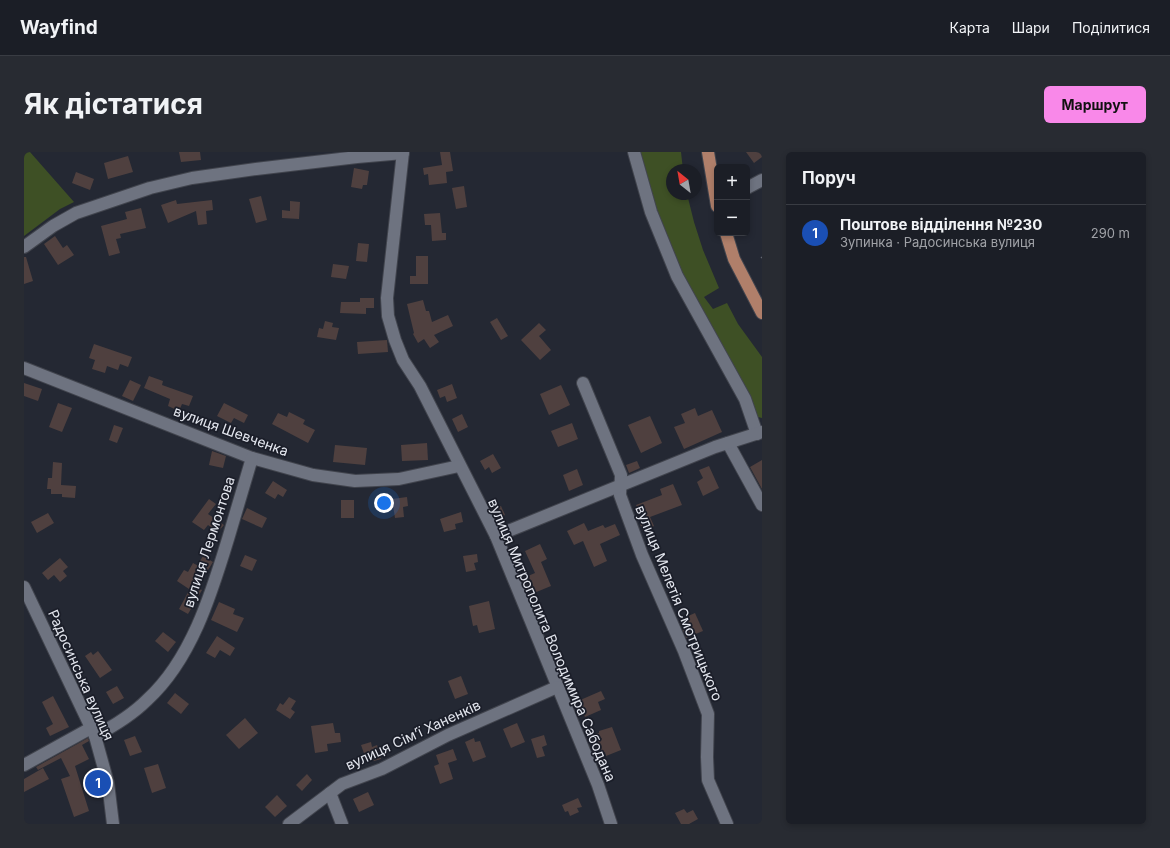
<!DOCTYPE html>
<html lang="uk">
<meta charset="utf-8">
<style>
body{margin:0;font-family:Inter,sans-serif;background:#282b32;color:#f1f3f6}
.controls{position:absolute;right:12px;top:12px;display:grid;overflow:hidden;border-radius:6px;box-shadow:0 2px 6px #0003}
.controls button{width:36px;height:36px;display:grid;place-items:center;padding:0;border:0;border-bottom:1px solid #393c43;background:#1b1e26;color:#f1f3f6;font:20px sans-serif}
.compass{position:absolute;left:642px;top:12px;width:36px;height:36px;border-radius:50%;background:#1b1e26;box-shadow:0 2px 6px #0003;rotate:329deg}
.you{position:absolute;left:360px;top:351px;width:14px;height:14px;margin:-10px;border:3px solid #fff;border-radius:50%;background:#1a73e8;box-shadow:0 0 0 6px #1a73e833}
.badge{display:grid;place-items:center;width:26px;height:26px;border-radius:50%;background:#f988e9;color:#fff;font-size:13px;font-weight:700}
.pin{position:absolute;translate:-50% -50%;border:2px solid #fff;box-shadow:0 1px 4px #0006}
.list{margin:0;padding:0;list-style:none}
h2{display:flex;justify-content:space-between;align-items:center;height:52px;margin:0;padding:0 16px;font-size:17px}
h2 small{font-size:13px;font-weight:400;color:#a0a2a7}
.list li{display:grid;grid-template-columns:26px 1fr auto;gap:12px;align-items:center;box-sizing:border-box;height:56px;padding:0 16px;border-top:1px solid #393c43}
.list b{display:block;font-size:15px;white-space:nowrap}
.list p{margin:0;font-size:13px;white-space:nowrap;color:#a0a2a7}
.list em{font-size:13px;font-style:normal;color:#a0a2a7}
.map{position:relative;flex:none;width:738px;height:672px;overflow:hidden;border-radius:6px}
header{display:flex;align-items:center;gap:24px;box-sizing:border-box;height:56px;padding:0 20px;background:#1b1e26;border-bottom:1px solid #393c43}
header strong{font-size:19px}
nav{display:flex;gap:22px;margin-inline-start:auto;font-size:14px}
.intro{display:flex;align-items:center;justify-content:space-between;box-sizing:border-box;height:96px;padding:0 24px}
h1{margin:0;font-size:28px}
.button{padding:10px 18px;border-radius:6px;background:#f988e9;color:#111;font-size:14px;font-weight:700}
main{display:flex;gap:24px;padding:0 24px}
aside{flex:1;background:#1b1e26;border-radius:6px;box-shadow:0 2px 6px #0003}
.map>svg:first-child{display:block}
</style>
<header>
<strong>Wayfind</strong>
<nav><a>Карта</a><a>Шари</a><a>Поділитися</a></nav>
</header>
<div class="intro"><h1>Як дістатися</h1><a class="button">Маршрут</a></div>
<main>
<div class="map">
<svg width="738" height="672" viewBox="0 0 738 672">
<rect width="100%" height="100%" fill="#242833"/>
<g fill="#3e5025">
<path d="M0,0H6L50,50L36,57L0,84Z"/>
<path d="M613,0H657L659,18H648V42H663L670,70L679,98L695,136L680,145L689,157L703,151L714,172L738,205V266L734,265L729,260L654,123Z"/>
</g>
<g fill="#4f403f">
<path d="M155,0H176L177,8L157,10Z"/>
<path d="M416,0H426L429,19L422,20L423,31L405,33L404,22L400,23L399,16L418,13Z"/>
<path d="M722,0H738V5L730,11Z"/>
<path d="M104,4L109,20L84,27L80,11Z"/>
<path d="M330,16L345,19L343,33H339L338,37L327,35Z"/>
<path d="M52,20L70,27L66,38L48,31Z"/>
<path d="M440,34L443,55L432,57L428,36Z"/>
<path d="M237,44L243,68L232,71L225,47Z"/>
<path d="M152,48L153,52L188,48L189,58L182,59L183,72L174,73L172,59L144,71L137,53Z"/>
<path d="M266,49L276,50L275,67L258,66V58L266,59Z"/>
<path d="M117,56L122,76L96,82L97,86L92,87L96,101L85,104L77,74L103,67L101,60Z"/>
<path d="M416,61L418,81H422V88L408,89L407,73H401L400,62Z"/>
<path d="M31,84L39,96L43,93L50,103L34,113L20,92Z"/>
<path d="M334,91L345,92L343,110L332,109Z"/>
<path d="M392,104H404V132H386V124H392Z"/>
<path d="M0,105H2L9,129L0,132Z"/>
<path d="M309,112L325,114L322,127L307,125Z"/>
<path d="M336,146H350V156H342V162L316,161L317,150H336Z"/>
<path d="M399,148L402,159H405L408,170L424,163L429,174L410,183L415,190L406,196L400,187L394,191L389,182L390,181L383,152Z"/>
<path d="M473,166L484,184L477,188L466,170Z"/>
<path d="M301,169L309,171L308,175L315,176L312,188L293,185L295,176L299,177Z"/>
<path d="M515,171L522,178L515,184L527,198L516,208L497,188Z"/>
<path d="M363,188L364,200L334,202L333,190Z"/>
<path d="M70,192L108,205L104,215L96,212L94,218L83,214L81,221L68,217L71,208L65,206Z"/>
<path d="M125,224L139,229L138,233L169,244L165,254L158,252L155,259L144,254L146,247L120,236Z"/>
<path d="M106,228L117,233L109,249L98,244Z"/>
<path d="M0,231L18,237L14,249L0,244Z"/>
<path d="M428,232L433,246L423,250L421,244L416,246L413,238Z"/>
<path d="M537,233L546,253L525,263L516,242Z"/>
<path d="M34,251L48,256L38,280L25,275Z"/>
<path d="M200,251L224,263L220,271L210,266L207,271L193,264Z"/>
<path d="M671,256L674,264L688,258L698,280L660,297L650,275L661,271L657,262Z"/>
<path d="M265,260L281,268L279,272L291,278L284,291L248,272L254,261L263,265Z"/>
<path d="M438,262L444,275L434,280L428,267Z"/>
<path d="M626,264L638,291L617,301L604,273Z"/>
<path d="M548,271L554,287L534,295L527,279Z"/>
<path d="M90,273L99,276L93,291L85,288Z"/>
<path d="M403,291L404,308L378,309L377,293Z"/>
<path d="M311,293L343,296L341,313L309,310Z"/>
<path d="M188,299L202,304L199,316L185,313Z"/>
<path d="M469,302L477,316L468,321L465,315L461,318L456,309Z"/>
<path d="M738,308V337L726,315Z"/>
<path d="M613,309L616,316L605,321L602,313Z"/>
<path d="M29,310L38,311L37,333L52,334L51,346L38,345V342H27V337H23L24,326H28Z"/>
<path d="M685,314L695,336L679,344L673,330L679,326L675,318Z"/>
<path d="M553,317L559,333L545,339L539,323Z"/>
<path d="M249,329L263,338L259,345L254,342L251,347L241,341Z"/>
<path d="M649,332L658,353L626,365L630,374L619,379L616,372L620,371L612,353L638,343L636,337Z"/>
<path d="M383,345L384,354L379,355L380,365L371,366L368,347Z"/>
<path d="M185,347L192,352L184,362L200,373L194,380L184,373L180,378L168,370Z"/>
<rect x="317" y="348" width="13" height="18"/>
<path d="M477,354L481,363L472,367L467,358Z"/>
<path d="M223,356L243,366L238,376L218,367Z"/>
<path d="M437,360L439,370L431,372L432,377L420,380L416,367Z"/>
<path d="M24,361L30,371L13,381L7,370Z"/>
<path d="M560,371L564,379L579,373L581,376L591,372L596,383L576,392L583,409L570,415L559,389L550,393L543,379Z"/>
<path d="M516,392L523,407L517,410L527,434L510,441L504,424L511,421L501,399Z"/>
<path d="M453,402L454,410L450,411L452,418L442,420L439,404Z"/>
<path d="M221,403L233,408L228,419L216,414Z"/>
<path d="M179,404L189,410L184,418L174,412Z"/>
<path d="M36,406L44,415L39,419L43,424L36,430L30,423L24,428L18,421Z"/>
<path d="M169,411L178,416L165,437L153,429L160,418L164,420Z"/>
<path d="M168,433L178,438L164,462L155,457Z"/>
<path d="M465,449L471,477L455,481L453,473L449,474L445,454Z"/>
<path d="M195,450L211,457L209,462L220,466L213,480L187,468Z"/>
<path d="M671,461L679,479L662,486L655,468Z"/>
<path d="M139,480L152,490L144,500L131,489Z"/>
<path d="M193,484L211,496L206,504L196,498L191,506L182,501Z"/>
<path d="M74,499L88,518L76,526L61,504L67,500L69,503Z"/>
<path d="M437,524L444,542L431,547L424,529Z"/>
<path d="M93,534L100,546L89,552L82,540Z"/>
<path d="M577,539L581,547L574,550L577,558L561,565L554,549Z"/>
<path d="M151,541L165,552L157,562L143,551Z"/>
<path d="M29,544L45,575L26,584L22,576L29,572L18,550Z"/>
<path d="M265,545L272,549L267,557L271,560L266,567L252,558L256,551L259,553Z"/>
<path d="M221,566L234,581L215,597L202,583Z"/>
<path d="M309,571L311,581H316L317,590L303,592L304,599L291,601L287,574Z"/>
<path d="M493,571L501,590L487,596L479,577Z"/>
<path d="M588,575L597,598L582,604L581,600L578,601L571,582L575,581V579Z"/>
<path d="M520,583L523,593L518,595L521,604L513,606L507,587Z"/>
<path d="M111,584L118,600L106,604L100,588Z"/>
<path d="M64,586L65,589L58,593L65,607L51,614L65,659L50,665L37,627L46,624L37,606L14,618L12,615Z"/>
<path d="M450,586L451,590L456,589L462,605L449,610L441,590Z"/>
<path d="M347,590L348,595L353,593L357,607L350,609L348,605L342,607L337,593Z"/>
<path d="M429,597L433,608L424,611L429,627L416,632L410,614L415,612L412,603Z"/>
<path d="M134,612L142,636L128,641L120,616Z"/>
<path d="M19,616L25,627L0,640V627Z"/>
<path d="M283,622L288,628L278,639L272,633Z"/>
<path d="M344,640L350,653L335,660L329,647Z"/>
<path d="M253,643L263,654L251,665L241,655Z"/>
<path d="M554,646L558,655L553,656L555,660L546,664L544,659L541,660L538,653Z"/>
<path d="M660,657L663,661L669,658L674,667L665,672H657L651,661Z"/>
</g>
<g fill="none" stroke-linecap="round" stroke-linejoin="round">
<defs>
<g id="minor">
<path d="M379,0L363,146L364,164L371,188L379,208L396,234L472,384L574,633L587,672"/>
<path d="M610,0L627,60L653,124L721,247L733,282"/>
<path d="M723,36L738,28"/>
<path d="M0,95L29,74L52,61L126,36L168,26L232,17L333,5L379,1"/>
<path d="M0,216L228,306L289,323L331,329L375,327L435,314"/>
<path d="M559,231L597,323L596,343L618,403L660,499L684,562L683,605L684,628L703,672"/>
<path d="M704,291L738,353"/>
<path d="M472,384L691,295L738,280"/>
<path d="M0,435L71,584L84,631L89,672"/>
<path d="M71,584C88,575 109,562 123,548C167,508 187,443 204,387C212,360 220,333 228,306"/>
<path d="M0,613L67,576"/>
<path d="M306,641L318,672"/>
<path d="M265,672L318,632L358,617L424,583L533,535"/>
</g>
<g id="major">
<path d="M684,0L693,54"/>
<path d="M702,81L710,107L738,161"/>
</g>
</defs>
<use href="#minor" stroke="#41444d" stroke-width="14"/>
<use href="#major" stroke="#41444d" stroke-width="14"/>
<path stroke="#626670" stroke-width="1.5" stroke-dasharray="2 2" stroke-linecap="butt" d="M737,106L738,105"/>
<use href="#minor" stroke="#6e7380" stroke-width="12"/>
<use href="#major" stroke="#b07f6a" stroke-width="12"/>
</g>
<g text-anchor="middle" stroke-width="3.5" stroke-linejoin="round" paint-order="stroke">
<g font-size="14" fill="#e4e7ef" stroke="#1b1e29">
<text transform="translate(207 279) rotate(20)" y="5">вулиця Шевченка</text>
<text transform="translate(185 390) rotate(-72)" y="5">вулиця Лермонтова</text>
<text transform="translate(655 451) rotate(68)" y="5">вулиця Мелетія Смотрицького</text>
<text transform="translate(528 488) rotate(67)" y="5">вулиця Митрополита Володимира Сабодана</text>
<text transform="translate(57 523) rotate(66)" y="5">Радосинська вулиця</text>
<text transform="translate(389 583) rotate(-25)" y="5">вулиця Сімʼї Ханенків</text>
</g>
</g>
</svg>
<div class="controls">
<button>+</button>
<button>−</button>
</div>
<svg class="compass" viewBox="-18 -18 36 36"><path d="M0-13l5 13h-10z" fill="#e53935"/><path d="M0 13l5-13h-10z" fill="#a0a2a7"/></svg>
<div class="you"></div>
<div class="pin badge" style="left:74px;top:631px;background:#1a4fb4">1</div>
</div>
<aside>
<h2>Поруч<small></small></h2>
<ul class="list">
<li><span class="badge" style="background:#1a4fb4">1</span><div><b>Поштове відділення №230</b><p>Зупинка · Радосинська вулиця</p></div><em>290 m</em></li>
</ul>
</aside>
</main>
